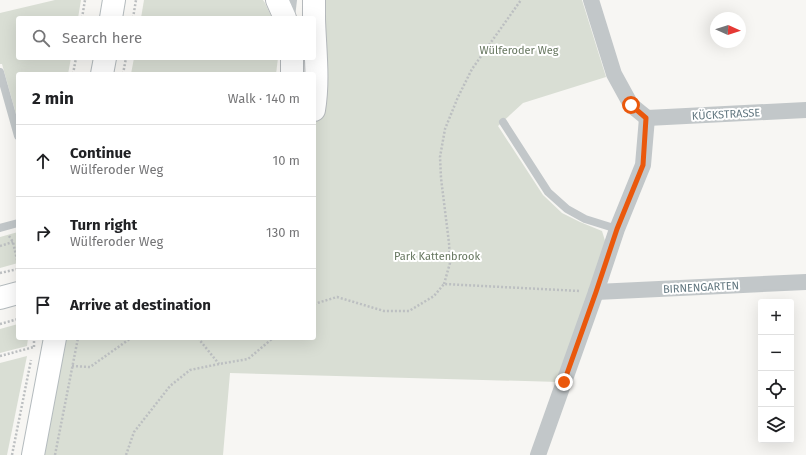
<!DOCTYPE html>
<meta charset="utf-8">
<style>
body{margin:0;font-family:"Fira Sans",sans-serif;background:#f6f6f6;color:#202124}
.controls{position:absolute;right:12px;bottom:12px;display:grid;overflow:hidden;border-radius:4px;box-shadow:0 4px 16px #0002}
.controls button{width:36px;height:36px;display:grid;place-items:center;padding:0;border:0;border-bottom:1px solid #e0e0e0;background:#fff;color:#202124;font:20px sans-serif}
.compass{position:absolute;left:710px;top:12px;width:36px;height:36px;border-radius:50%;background:#fff;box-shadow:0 4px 16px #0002;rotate:93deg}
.stop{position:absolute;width:12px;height:12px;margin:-9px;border:3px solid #ea580c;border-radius:50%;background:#fff}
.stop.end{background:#ea580c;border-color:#fff;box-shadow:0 1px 4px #0008}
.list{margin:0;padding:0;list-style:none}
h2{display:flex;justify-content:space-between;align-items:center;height:52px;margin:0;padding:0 16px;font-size:17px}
h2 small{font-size:13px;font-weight:400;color:#757577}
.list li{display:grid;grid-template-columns:26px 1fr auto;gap:12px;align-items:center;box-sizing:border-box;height:72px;padding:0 16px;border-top:1px solid #e0e0e0}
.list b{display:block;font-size:15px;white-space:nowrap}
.list p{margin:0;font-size:13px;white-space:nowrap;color:#757577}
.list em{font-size:13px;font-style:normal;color:#757577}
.icon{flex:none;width:22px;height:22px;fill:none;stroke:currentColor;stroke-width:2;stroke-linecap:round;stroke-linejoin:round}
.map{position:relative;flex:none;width:806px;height:455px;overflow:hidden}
.search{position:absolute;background:#fff;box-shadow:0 4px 16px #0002;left:16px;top:16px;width:300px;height:44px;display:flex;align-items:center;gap:10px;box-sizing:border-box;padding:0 14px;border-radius:4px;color:#757577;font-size:15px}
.panel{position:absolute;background:#fff;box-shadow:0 4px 16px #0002;left:16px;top:72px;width:300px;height:268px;border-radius:4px}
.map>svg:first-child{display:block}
</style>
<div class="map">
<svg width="806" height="455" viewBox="0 0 806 455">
<rect width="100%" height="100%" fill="#f7f6f3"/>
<g fill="#d9ded4">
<path d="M55,0H81L78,18H18V58H71L68,74H18V121L2,64H0V13Z"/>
<path d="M144,0H263L265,3L272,18H141Z"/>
<path d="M314,0H582L606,77L523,103L498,126L543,195L562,213L580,222L602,231L606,244L559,382L230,373L223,455H33L56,338H314Z"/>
<path d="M134,58H278L276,74H131Z"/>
<path d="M18,232V263L0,268V237Z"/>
<path d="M18,324V338H28L27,346L0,353V329Z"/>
<path d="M27,356L7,455H0V363Z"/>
</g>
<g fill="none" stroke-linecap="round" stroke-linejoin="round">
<defs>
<g id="secondary">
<path d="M111,18L114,0"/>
<path d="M102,74L105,58"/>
<path d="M0,298L18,293"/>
<path d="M33,455L55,338"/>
</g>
<g id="highway">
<path d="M277,0L285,18"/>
<path d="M314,18V0"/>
<path d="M314,19C315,50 319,80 314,110"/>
<path d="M292,58V74"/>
</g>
</defs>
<use href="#secondary" stroke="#b4bbbe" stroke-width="24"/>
<use href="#highway" stroke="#b5b9bc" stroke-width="24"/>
<g stroke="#bcbfc1" stroke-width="2.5" stroke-dasharray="2 2" stroke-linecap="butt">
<path d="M82,18L85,0"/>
<path d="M133,18L136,0"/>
<path d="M73,74L76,58"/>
<path d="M123,74L126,58"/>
<path d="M9,236L13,242L18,264"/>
<path d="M0,246L13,242"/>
<path d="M0,273L18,269"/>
<path d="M444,284L450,263L449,243L441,178L440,157L445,129L458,97L472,69L521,0"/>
<path d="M314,304L337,297L384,311H409L434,296L444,284L580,291"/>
<path d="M0,324L18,319"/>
<path d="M198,338L219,364"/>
<path d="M34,347V338"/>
<path d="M0,356L34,347"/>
<path d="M72,366L90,367L131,338"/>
<path d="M12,455L31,360"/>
<path d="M55,455L78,338"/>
<path d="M126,455L134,432L170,386L190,370L219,364L248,359L273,338"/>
</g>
<g stroke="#c2c7c9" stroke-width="8">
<path d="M291,17L293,0"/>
<path d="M0,72L18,136"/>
<path d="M503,122L548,192L567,209L585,219L617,229"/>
<path d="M0,228L18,223"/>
</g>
<g stroke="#c2c7c9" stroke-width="16">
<path d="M591,0L614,74L631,105L647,118"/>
<path d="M647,118L806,110"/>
<path d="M596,292L806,282"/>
<path d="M538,455L596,292L617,229L643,165L647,118"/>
</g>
<use href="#secondary" stroke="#fff" stroke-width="22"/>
<use href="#highway" stroke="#fff" stroke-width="22"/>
</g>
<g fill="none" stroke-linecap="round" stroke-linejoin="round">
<path stroke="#ea580c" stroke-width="5" d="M564,382L596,292L617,229L643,165L646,118L631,105"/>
</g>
<g text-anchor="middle" stroke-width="4" stroke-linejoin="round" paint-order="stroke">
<g font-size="11" fill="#677760" stroke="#fff">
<text x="519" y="54">Wülferoder Weg</text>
<text x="437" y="260">Park Kattenbrook</text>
</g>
<g font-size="11" fill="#61767f" stroke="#fff">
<text transform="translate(726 114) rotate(-3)" y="4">KÜCKSTRASSE</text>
<text transform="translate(701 287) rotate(-3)" y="4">BIRNENGARTEN</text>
</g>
</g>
</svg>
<div class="controls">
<button>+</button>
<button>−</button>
<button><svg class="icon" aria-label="locate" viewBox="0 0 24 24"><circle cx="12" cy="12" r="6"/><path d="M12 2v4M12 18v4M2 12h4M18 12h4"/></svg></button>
<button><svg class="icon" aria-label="layers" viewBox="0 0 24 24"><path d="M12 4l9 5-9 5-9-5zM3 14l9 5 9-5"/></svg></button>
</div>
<svg class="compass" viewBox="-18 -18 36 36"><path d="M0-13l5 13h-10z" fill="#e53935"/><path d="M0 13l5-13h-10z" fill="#757577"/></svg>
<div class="stop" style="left:631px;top:105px"></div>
<div class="stop end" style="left:564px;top:382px"></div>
<div class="search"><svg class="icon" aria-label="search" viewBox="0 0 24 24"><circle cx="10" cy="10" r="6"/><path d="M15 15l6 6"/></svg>Search here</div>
<section class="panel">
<h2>2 min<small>Walk · 140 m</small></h2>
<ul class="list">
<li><svg class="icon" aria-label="ahead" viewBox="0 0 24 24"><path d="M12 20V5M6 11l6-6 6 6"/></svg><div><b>Continue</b><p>Wülferoder Weg</p></div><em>10 m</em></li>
<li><svg class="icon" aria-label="right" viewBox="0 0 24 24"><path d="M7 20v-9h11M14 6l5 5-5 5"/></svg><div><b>Turn right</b><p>Wülferoder Weg</p></div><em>130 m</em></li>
<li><svg class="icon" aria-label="arrive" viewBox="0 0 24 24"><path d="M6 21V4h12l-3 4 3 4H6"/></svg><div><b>Arrive at destination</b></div></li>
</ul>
</section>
</div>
